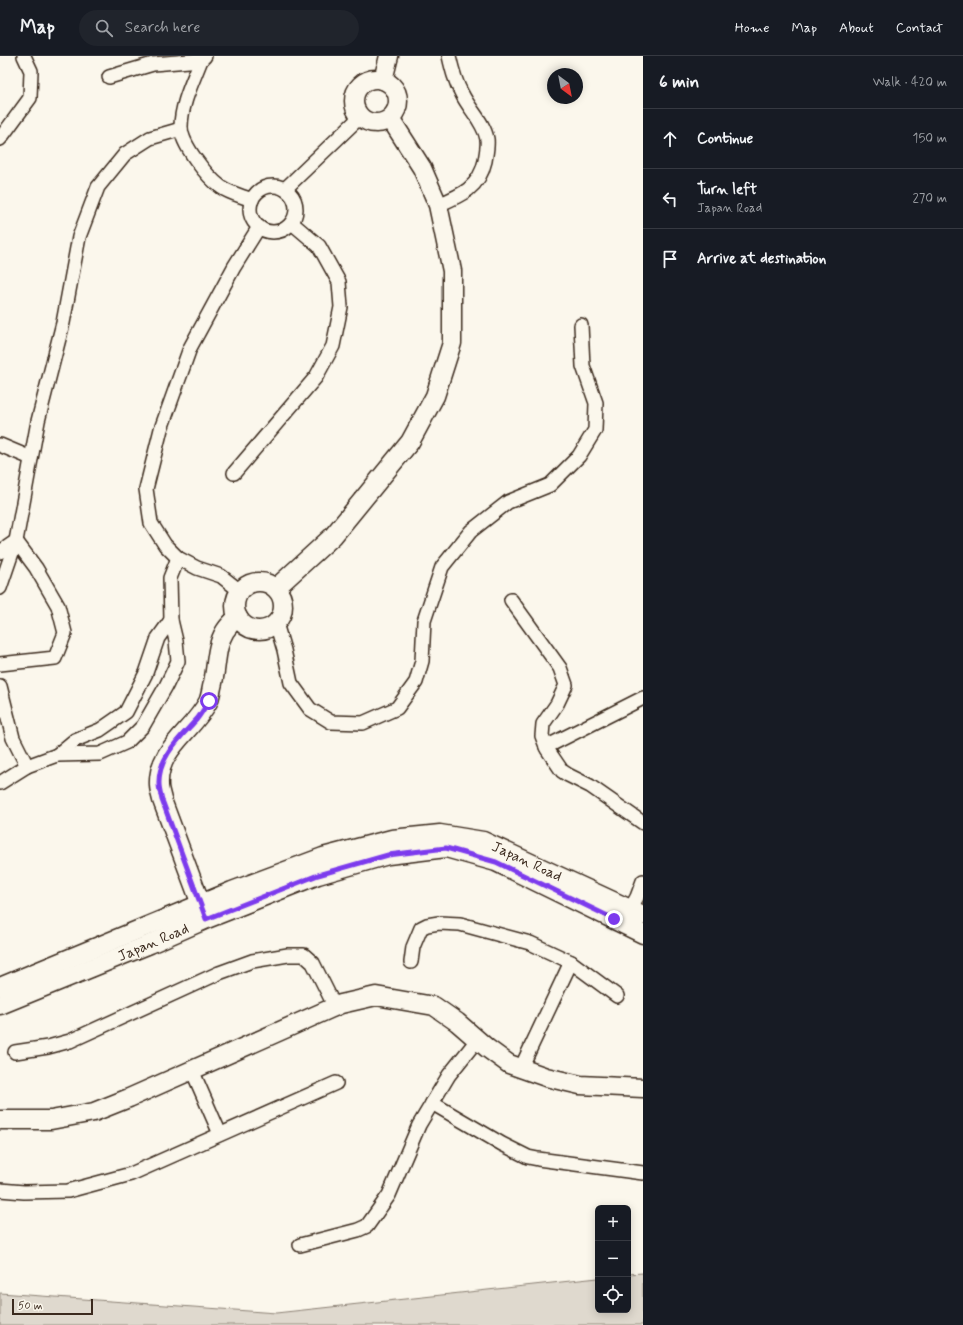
<!DOCTYPE html>
<meta charset="utf-8">
<style>
body{margin:0;font-family:Mynerve,sans-serif;background:#20242c;color:#f1f3f6}
.controls{position:absolute;right:12px;bottom:12px;display:grid;overflow:hidden;border-radius:6px;box-shadow:0 2px 10px #0003}
.controls button{width:36px;height:36px;display:grid;place-items:center;padding:0;border:0;border-bottom:1px solid #363941;background:#171b24;color:#f1f3f6;font:20px sans-serif}
.compass{position:absolute;left:547px;top:12px;width:36px;height:36px;border-radius:50%;background:#171b24;box-shadow:0 2px 10px #0003;rotate:148deg}
.scale{position:absolute;left:12px;bottom:10px;width:81px;box-sizing:border-box;padding-left:4px;border:2px solid #3b2a1e;border-top:0;font-size:11px;line-height:14px;white-space:nowrap;color:#3b2a1e;-webkit-text-stroke:3px #fbf7ec;paint-order:stroke}
.stop{position:absolute;width:12px;height:12px;margin:-9px;border:3px solid #7c3aed;border-radius:50%;background:#fff}
.stop.end{background:#7c3aed;border-color:#fff;box-shadow:0 1px 4px #0008}
.list{margin:0;padding:0;list-style:none}
h2{display:flex;justify-content:space-between;align-items:center;height:52px;margin:0;padding:0 16px;font-size:17px}
h2 small{font-size:13px;font-weight:400;color:#9ea1a6}
.list li{display:grid;grid-template-columns:26px 1fr auto;gap:12px;align-items:center;box-sizing:border-box;height:60px;padding:0 16px;border-top:1px solid #363941}
.list b{display:block;font-size:15px;white-space:nowrap}
.list p{margin:0;font-size:13px;white-space:nowrap;color:#9ea1a6}
.list em{font-size:13px;font-style:normal;color:#9ea1a6}
.icon{flex:none;width:22px;height:22px;fill:none;stroke:currentColor;stroke-width:2;stroke-linecap:round;stroke-linejoin:round}
.map{position:relative;flex:none;width:643px;height:1269px;overflow:hidden}
header{display:flex;align-items:center;gap:24px;box-sizing:border-box;height:56px;padding:0 20px;background:#171b24;border-bottom:1px solid #363941}
header strong{font-size:19px}
nav{display:flex;gap:22px;margin-inline-start:auto;font-size:14px}
.search{width:280px;height:36px;background:#20242c;display:flex;align-items:center;gap:10px;box-sizing:border-box;padding:0 14px;border-radius:22px;color:#9ea1a6;font-size:15px}
main{display:flex}
aside{flex:1;background:#171b24}
.map>svg:first-child{display:block}
</style>
<header>
<strong>Map</strong>
<div class="search"><svg class="icon" aria-label="search" viewBox="0 0 24 24"><circle cx="10" cy="10" r="6"/><path d="M15 15l6 6"/></svg>Search here</div>
<nav><a>Home</a><a>Map</a><a>About</a><a>Contact</a></nav>
</header>
<main>
<div class="map">
<svg width="643" height="1269" viewBox="0 0 643 1269">
<rect width="100%" height="100%" fill="#fbf7ec"/>
<filter id="ink" filterUnits="userSpaceOnUse"><feTurbulence type="fractalNoise" baseFrequency=".025" numOctaves="2"/><feDisplacementMap in="SourceGraphic" scale="8" xChannelSelector="R" yChannelSelector="G"/><feConvolveMatrix kernelMatrix="1 2 1 2 8 2 1 2 1" color-interpolation-filters="sRGB"/></filter>
<g filter="url(#ink)">
<path fill="#dfd9ce" stroke="#8d8276" d="M643,1217V1269H0V1237L276,1257L598,1222V1254H628V1218Z"/>
<g fill="none" stroke-linecap="round" stroke-linejoin="round">
<defs>
<g id="street">
<path d="M205,0L201,4C193,25 181,48 181,71C181,88 207,121 221,131C229,137 242,140 252,144"/>
<path d="M109,21L153,8L201,4"/>
<path d="M0,83L30,42L31,15L24,0"/>
<circle cx="273" cy="153" r="23"/>
<path d="M285,133L360,61"/>
<path d="M438,149C462,139 479,132 485,105C486,98 488,90 487,83C484,66 469,53 462,38C455,26 452,13 449,0"/>
<path d="M0,389L31,402"/>
<path d="M234,417L316,321L333,290L341,251L339,226L319,190L292,167"/>
<path d="M0,496L16,485L36,512L58,550L65,577L55,602L0,608"/>
<path d="M0,532L16,485L38,365L63,267L79,181L98,131L125,98L150,82L181,73"/>
<path d="M240,535L221,520L197,512L178,502L165,489L151,467L146,433L161,373L190,292L234,211L259,171"/>
<path d="M511,544L560,612L566,629L557,648L543,668L542,680L547,693L562,715L568,719L590,730L643,767"/>
<path d="M276,567L284,594L291,627L310,653L331,666L363,667L397,652L416,626L422,605L424,565L442,511L471,475L508,446L550,429L579,400L595,374L596,347L583,310L581,269"/>
<path d="M0,630L13,682L27,710"/>
<path d="M546,691L643,642"/>
<path d="M57,699L75,684L100,674L126,656L146,617L158,582L171,564"/>
<path d="M0,727L27,710L57,699L100,698L127,686L143,670L166,630L178,605L176,585L171,564L170,522L178,502"/>
<path d="M626,861L637,841L643,825"/>
<path d="M411,906L413,891L421,872L427,869L439,867L460,868L530,887L571,906L617,940"/>
<path d="M15,996L48,991L70,985L219,917L252,905L288,899H304L313,907L335,951"/>
<path d="M521,1012L571,906"/>
<path d="M192,1014L220,1078"/>
<path d="M432,1047L502,1088L528,1101L538,1103L643,1117"/>
<path d="M0,1134L24,1136L68,1135L131,1118L336,1027"/>
<path d="M300,1189L358,1174L367,1170L389,1139L419,1069L449,1019L477,984"/>
</g>
<g id="secondary">
<circle cx="376" cy="45" r="22"/>
<path d="M383,24L389,0"/>
<circle cx="259" cy="550" r="24"/>
<path d="M276,532L333,480L410,386L435,340L452,287V215L438,149L422,112L390,62"/>
<path d="M205,859L162,744C161,739 159,734 159,729C157,693 193,675 208,646C210,642 211,636 212,631C217,613 215,591 225,575C229,569 233,565 238,561"/>
<path d="M0,931L232,835L323,801L392,783L440,778L483,785L643,859"/>
<path d="M0,949L150,888L207,863L318,819L388,799L446,792L496,806L643,878"/>
<path d="M0,1064H51L94,1056L129,1042L341,948L376,940L434,950L457,966L487,992L509,1008L546,1021L580,1029L643,1032"/>
</g>
</defs>
<use href="#street" stroke="#3b2a1e" stroke-width="16"/>
<use href="#secondary" stroke="#3b2a1e" stroke-width="21"/>
<use href="#street" stroke="#fbf7ec" stroke-width="13"/>
<use href="#secondary" stroke="#fbf7ec" stroke-width="18"/>
</g>
</g>
<g fill="none" stroke-linecap="round" stroke-linejoin="round" filter="url(#ink)">
<path stroke="#7c3aed" stroke-width="5" d="M209,645C205,651 201,658 197,663C180,682 158,701 159,728C159,733 161,739 162,744L206,863L318,819L388,799L446,792L496,806L614,863"/>
</g>
<g text-anchor="middle" stroke-width="3" stroke-linejoin="round" paint-order="stroke">
<g font-size="15" fill="#3b2a1e" stroke="#fbf7ec">
<text transform="translate(527 805) rotate(25)" y="5">Japan Road</text>
<text transform="translate(153 886) rotate(-23)" y="5">Japan Road</text>
</g>
</g>
</svg>
<div class="controls">
<button>+</button>
<button>−</button>
<button><svg class="icon" aria-label="locate" viewBox="0 0 24 24"><circle cx="12" cy="12" r="6"/><path d="M12 2v4M12 18v4M2 12h4M18 12h4"/></svg></button>
</div>
<svg class="compass" viewBox="-18 -18 36 36"><path d="M0-13l5 13h-10z" fill="#e53935"/><path d="M0 13l5-13h-10z" fill="#9ea1a6"/></svg>
<div class="scale">50 m</div>
<div class="stop" style="left:209px;top:645px"></div>
<div class="stop end" style="left:614px;top:863px"></div>
</div>
<aside>
<h2>6 min<small>Walk · 420 m</small></h2>
<ul class="list">
<li><svg class="icon" aria-label="ahead" viewBox="0 0 24 24"><path d="M12 20V5M6 11l6-6 6 6"/></svg><div><b>Continue</b></div><em>150 m</em></li>
<li><svg class="icon" aria-label="left" viewBox="0 0 24 24"><path d="M17 20v-9H6M10 6l-5 5 5 5"/></svg><div><b>Turn left</b><p>Japan Road</p></div><em>270 m</em></li>
<li><svg class="icon" aria-label="arrive" viewBox="0 0 24 24"><path d="M6 21V4h12l-3 4 3 4H6"/></svg><div><b>Arrive at destination</b></div></li>
</ul>
</aside>
</main>
